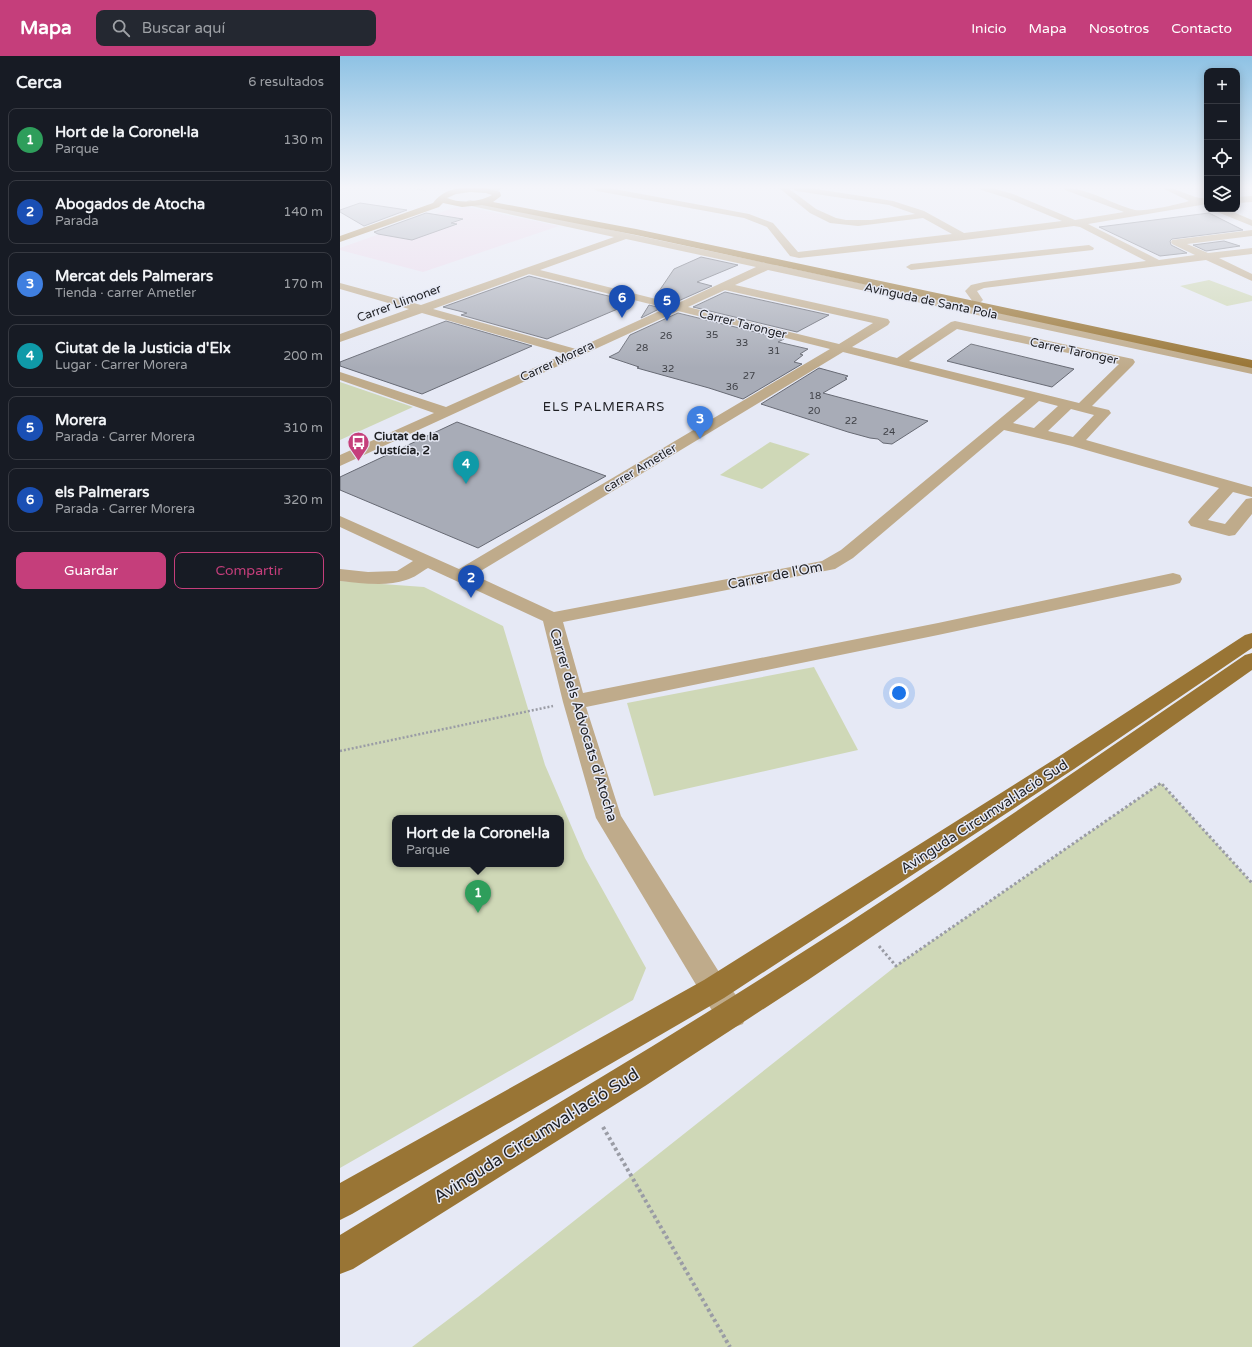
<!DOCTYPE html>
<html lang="es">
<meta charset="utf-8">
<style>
body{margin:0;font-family:"Varela Round",sans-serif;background:#242831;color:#f1f3f6}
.controls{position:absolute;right:12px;top:12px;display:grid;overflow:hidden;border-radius:8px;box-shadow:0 2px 10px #0003}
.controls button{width:36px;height:36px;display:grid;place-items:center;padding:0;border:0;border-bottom:1px solid #363941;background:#171b24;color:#f1f3f6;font:20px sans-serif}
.you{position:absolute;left:559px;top:637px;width:14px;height:14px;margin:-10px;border:3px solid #fff;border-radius:50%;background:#1a73e8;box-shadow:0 0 0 6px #1a73e833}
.badge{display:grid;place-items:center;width:26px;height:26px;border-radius:50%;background:#c53e7b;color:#fff;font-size:13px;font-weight:700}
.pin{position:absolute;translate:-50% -33px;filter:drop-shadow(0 1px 2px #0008)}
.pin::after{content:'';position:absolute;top:21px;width:14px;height:12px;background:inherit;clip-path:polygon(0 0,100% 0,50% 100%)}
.popup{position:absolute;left:52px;top:759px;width:172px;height:52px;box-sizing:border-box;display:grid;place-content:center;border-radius:8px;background:#171b24;filter:drop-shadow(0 1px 3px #0005);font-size:13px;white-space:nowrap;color:#9ea1a6}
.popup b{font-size:15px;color:#f1f3f6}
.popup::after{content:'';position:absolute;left:50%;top:100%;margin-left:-8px;border:8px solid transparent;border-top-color:#171b24}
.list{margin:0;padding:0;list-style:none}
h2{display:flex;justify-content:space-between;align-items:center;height:52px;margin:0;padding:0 16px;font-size:17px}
h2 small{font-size:13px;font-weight:400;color:#9ea1a6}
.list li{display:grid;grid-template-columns:26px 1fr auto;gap:12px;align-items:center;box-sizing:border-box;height:64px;margin:0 8px 8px;padding:0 8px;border:1px solid #363941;border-radius:8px}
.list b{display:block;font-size:15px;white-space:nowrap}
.list p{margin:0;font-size:13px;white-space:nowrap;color:#9ea1a6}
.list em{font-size:13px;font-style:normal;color:#9ea1a6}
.actions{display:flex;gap:8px;padding:12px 16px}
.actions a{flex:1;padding:9px 0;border:1px solid #c53e7b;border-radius:8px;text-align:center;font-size:14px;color:#c53e7b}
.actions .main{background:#c53e7b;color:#fff}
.icon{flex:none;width:22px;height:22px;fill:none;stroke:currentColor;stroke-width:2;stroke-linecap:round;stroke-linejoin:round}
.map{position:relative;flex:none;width:912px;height:1291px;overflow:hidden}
header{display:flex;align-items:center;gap:24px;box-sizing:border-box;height:56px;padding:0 20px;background:#c53e7b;color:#fff}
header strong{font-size:19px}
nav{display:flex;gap:22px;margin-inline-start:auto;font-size:14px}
.search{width:280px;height:36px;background:#242831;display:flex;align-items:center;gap:10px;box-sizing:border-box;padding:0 14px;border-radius:8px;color:#9ea1a6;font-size:15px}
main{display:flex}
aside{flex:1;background:#171b24}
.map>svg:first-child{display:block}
</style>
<header>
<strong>Mapa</strong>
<div class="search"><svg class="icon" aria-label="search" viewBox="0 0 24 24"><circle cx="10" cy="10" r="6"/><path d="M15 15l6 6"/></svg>Buscar aquí</div>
<nav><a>Inicio</a><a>Mapa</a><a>Nosotros</a><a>Contacto</a></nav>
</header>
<main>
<aside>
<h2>Cerca<small>6 resultados</small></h2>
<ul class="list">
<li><span class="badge" style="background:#2e9e5b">1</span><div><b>Hort de la Coronel·la</b><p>Parque</p></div><em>130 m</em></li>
<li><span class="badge" style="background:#1a4fb4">2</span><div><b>Abogados de Atocha</b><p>Parada</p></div><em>140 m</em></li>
<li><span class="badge" style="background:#3f7fe0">3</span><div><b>Mercat dels Palmerars</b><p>Tienda · carrer Ametler</p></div><em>170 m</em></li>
<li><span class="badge" style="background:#0f9aa8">4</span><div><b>Ciutat de la Justicia d'Elx</b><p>Lugar · Carrer Morera</p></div><em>200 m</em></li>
<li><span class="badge" style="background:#1a4fb4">5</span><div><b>Morera</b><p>Parada · Carrer Morera</p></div><em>310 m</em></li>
<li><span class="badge" style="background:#1a4fb4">6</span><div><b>els Palmerars</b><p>Parada · Carrer Morera</p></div><em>320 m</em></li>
</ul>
<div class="actions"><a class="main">Guardar</a><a>Compartir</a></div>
</aside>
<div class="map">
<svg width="912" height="1291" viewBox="0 0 912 1291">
<rect width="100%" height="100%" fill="#e6e9f5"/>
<path fill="#ead9eb" d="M129,151L219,170L83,216L0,194V192L113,152Z"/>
<g fill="#cfd8b7" fill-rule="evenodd">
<path d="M869,224L912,240V245L887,250L840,230Z"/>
<path d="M0,326L73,351L0,384Z"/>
<path d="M430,386L470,398L422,433L380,419Z"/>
<path d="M0,525L84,531L163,570L205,709L245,802L306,912L293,944L0,1112ZM55,762H221V808H55Z"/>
<path d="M474,611L518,694L314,740L287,647Z"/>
<path d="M821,727L912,827V1291H72L138,1241L556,910Z"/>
</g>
<g fill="#a8acb7" stroke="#676a74">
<path d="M20,147L67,154L24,170L0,156V154Z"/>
<path d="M86,157L123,163L111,167L117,168L72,184L38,178L34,176Z"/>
<path d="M869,157L903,174L832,183L830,185L831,189L847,197L820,200L759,171Z"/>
<path d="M884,185L900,190L866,195L853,189Z"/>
<path d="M361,201L398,209L357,226L372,230L336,246L315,241L334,213Z"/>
<path d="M189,220L260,238L294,246L207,283L121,259L127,257L103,251Z"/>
<path d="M385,236L489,259L457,276L353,251Z"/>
<path d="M309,249L321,252L301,262Z"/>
<path d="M338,257L444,283L438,286L468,293L460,298L463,299L454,306L462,308L403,343L369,332L297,312L299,311L269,301L279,296L290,279Z"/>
<path d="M106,265L192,290L82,338L0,310V306Z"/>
<path d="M631,288L734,313L712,331L607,305Z"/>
<path d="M479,312L508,320L505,322L507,323L483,337L588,365L552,388L543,387L538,383L530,382L508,376L421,348Z"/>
<path d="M117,366L266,420L138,492L0,434V421Z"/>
</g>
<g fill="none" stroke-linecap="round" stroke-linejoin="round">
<path stroke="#9a9ca5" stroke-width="1" stroke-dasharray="1 1" stroke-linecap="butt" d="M73,132L86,135"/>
<path stroke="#9a9ca5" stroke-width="2.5" stroke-dasharray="2 2" stroke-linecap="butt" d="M0,695L213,650"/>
<path stroke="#9a9ca5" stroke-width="3" stroke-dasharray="2.5 2.5" stroke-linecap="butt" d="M539,890L556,910L821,727L912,827"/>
<path stroke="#9a9ca5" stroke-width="4" stroke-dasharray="3 3" stroke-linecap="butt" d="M263,1071L390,1291"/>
<g fill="#bfab8b" fill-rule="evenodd">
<path d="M153,132H161L157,138L154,139L150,136Z"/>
<path d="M253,132H269L409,158L433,167L458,196L612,178L583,162L518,170L490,167L470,157L439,132H448L476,153L496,162L506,164H531L575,158L549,149L456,135L452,132H470L553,145L584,155L624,177L722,165L667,142L641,134L640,132H652L673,138L735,164L784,156L725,134L724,132C749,132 771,148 795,154C803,156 841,148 849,145L822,132C838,130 851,144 867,142V148L748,168L819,204L855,199L832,188L831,186L832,184L912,174V180L847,188L868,197L912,192V198L879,202L912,218V225L866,204L644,232L637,235L643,244L641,246H633L625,235L631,229L644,226L806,205L740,171L734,170L624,184L459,202L450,200L427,171L404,162L257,135Z"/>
<path d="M912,140V146L897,147V141Z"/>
<path d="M130,144L426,207L430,206L435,209L912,310V318L428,214L395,229L548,263L550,266L548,269L512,291L557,302L611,266L615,265L793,303L795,306L793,309L752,350L769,354L771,357L746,384L912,431V441L893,436L868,464L885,468L906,443L912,442V458L895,479L889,480L851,470L848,466L851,462L879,432L732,390L664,374L513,502L495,513L223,566L243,637L598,567L833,517L840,519L842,523L840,527L833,529L598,579L246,651L281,760L384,924L403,948L407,958L403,968L392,972L381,968L364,942L256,762L223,646L203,565L88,512C81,516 74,522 66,524C47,531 20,527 0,525V513L28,516L57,515L73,505L0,471V460L119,513L490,293L338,255L0,410V399L94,357L0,324V316L106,351L225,298L82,257L0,286V278L69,253L0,233V227L81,249L274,181L127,149L126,147L127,145ZM286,183L416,211L336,248L200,214ZM189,218L326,252L236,293L93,253ZM385,234L533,267L499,288L348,251ZM617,273L779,308L739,347L569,305ZM503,296L685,342L501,494L482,505L214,556L134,519ZM699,345L718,350L694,372L673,367ZM731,353L754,359L733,381L708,375Z"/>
<path d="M873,153H886L912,164V170L875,155Z"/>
<path d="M749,189L754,192L753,194L571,214L566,211L571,208Z"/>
</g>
<g fill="#997535" fill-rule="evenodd">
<path d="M121,132H146L160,136L161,140L153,146L296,173L912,304V312L296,179L142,149L122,151L103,147L99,151L0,186V180L93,147C101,137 108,134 121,132ZM130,136L146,137L152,139C139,146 121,148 107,142L116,138Z"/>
<path d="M912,577V592L734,713L384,942L12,1158L0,1164V1127L364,924L718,701L905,579Z"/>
<path d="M912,597V614L598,836L468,924L305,1030L13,1213L0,1218V1179C149,1088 300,1000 447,906C602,808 753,703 905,599Z"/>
</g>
</g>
<linearGradient id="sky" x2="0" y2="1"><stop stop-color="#8ec2e4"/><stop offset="0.42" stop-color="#f4f5fa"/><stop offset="1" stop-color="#f4f5fa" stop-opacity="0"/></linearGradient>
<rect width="912" height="312" fill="url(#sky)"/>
<defs>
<symbol id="bus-pin" viewBox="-11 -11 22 30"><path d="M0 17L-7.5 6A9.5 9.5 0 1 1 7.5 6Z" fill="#c53e7b" stroke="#e6e9f5"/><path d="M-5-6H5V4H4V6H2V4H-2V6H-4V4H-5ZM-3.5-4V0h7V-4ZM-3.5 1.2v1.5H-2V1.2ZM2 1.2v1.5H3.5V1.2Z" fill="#fff"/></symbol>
</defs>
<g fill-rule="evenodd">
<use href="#bus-pin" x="6" y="374" width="25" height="34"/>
</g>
<g text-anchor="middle" stroke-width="3" stroke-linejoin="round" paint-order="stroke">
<g font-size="10" fill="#404248">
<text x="372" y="282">35</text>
<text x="326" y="283">26</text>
<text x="402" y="290">33</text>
<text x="302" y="295">28</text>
<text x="434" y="298">31</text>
<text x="328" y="316">32</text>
<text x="409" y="323">27</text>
<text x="392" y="334">36</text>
<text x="475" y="343">18</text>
<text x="474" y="358">20</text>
<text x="511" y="368">22</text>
<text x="549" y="379">24</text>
</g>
<g font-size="12" fill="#1e1f23" stroke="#e6e9f5">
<text transform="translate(591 245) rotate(12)" y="4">Avinguda de Santa Pola</text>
<text transform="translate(59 247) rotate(-20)" y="4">Carrer Llimoner</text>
<text transform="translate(403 268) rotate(14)" y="4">Carrer Taronger</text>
<text transform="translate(734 295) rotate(12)" y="4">Carrer Taronger</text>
<text transform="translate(217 305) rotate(-25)" y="4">Carrer Morera</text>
<text transform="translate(300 412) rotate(-31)" y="4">carrer Ametler</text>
</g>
<g font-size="12" font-weight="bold" fill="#1e1f23" stroke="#e6e9f5" text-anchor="start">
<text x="34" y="384">Ciutat de la<tspan x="34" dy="14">Justícia, 2</tspan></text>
</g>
<g font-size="13" letter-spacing="1" fill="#1e1f23" stroke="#e6e9f5">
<text x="264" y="355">ELS PALMERARS</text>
</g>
<g font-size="14" fill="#1e1f23" stroke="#e6e9f5">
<text transform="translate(435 519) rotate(-11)" y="5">Carrer de l'Om</text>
<text transform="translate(244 669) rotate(73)" y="5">Carrer dels Advocats d'Atocha</text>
<text transform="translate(644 760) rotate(-33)" y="5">Avinguda Circumval·lació Sud</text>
</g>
<g font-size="17" fill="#1e1f23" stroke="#e6e9f5">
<text transform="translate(196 1079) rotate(-32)" y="6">Avinguda Circumval·lació Sud</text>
</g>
</g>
</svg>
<div class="controls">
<button>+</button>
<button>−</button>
<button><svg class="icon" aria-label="locate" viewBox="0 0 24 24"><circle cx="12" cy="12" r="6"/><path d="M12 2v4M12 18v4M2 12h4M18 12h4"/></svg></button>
<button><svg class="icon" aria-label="layers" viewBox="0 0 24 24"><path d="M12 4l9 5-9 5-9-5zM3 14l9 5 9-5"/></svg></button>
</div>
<div class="you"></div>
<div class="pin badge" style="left:138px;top:857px;background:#2e9e5b">1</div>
<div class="popup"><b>Hort de la Coronel·la</b>Parque</div>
<div class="pin badge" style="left:131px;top:542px;background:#1a4fb4">2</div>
<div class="pin badge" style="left:360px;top:383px;background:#3f7fe0">3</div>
<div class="pin badge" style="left:126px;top:428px;background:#0f9aa8">4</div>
<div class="pin badge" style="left:327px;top:265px;background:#1a4fb4">5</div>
<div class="pin badge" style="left:282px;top:262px;background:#1a4fb4">6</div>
</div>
</main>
